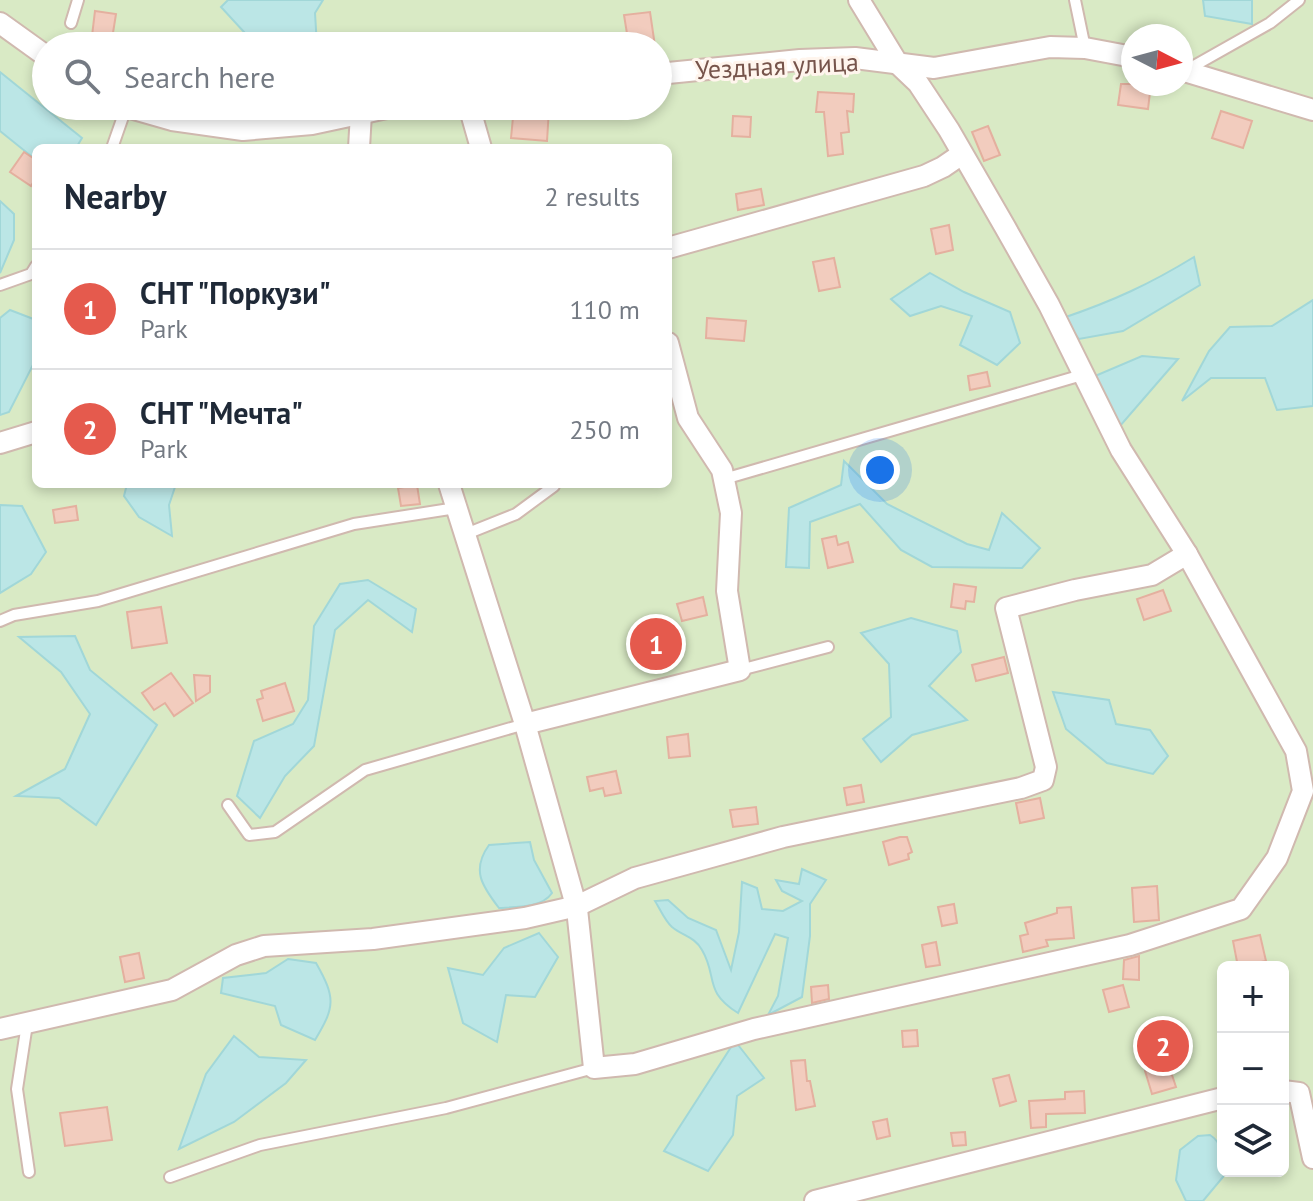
<!DOCTYPE html>
<meta charset="utf-8">
<style>
body{margin:0;font-family:"PT Sans",sans-serif;background:#f2f2f3;color:#1f2937}
.controls{position:absolute;right:24px;bottom:24px;display:grid;overflow:hidden;border-radius:12px;box-shadow:0 4px 12px #0003}
.controls button{width:72px;height:72px;display:grid;place-items:center;padding:0;border:0;border-bottom:2px solid #e0e1e3;background:#fff;color:#1f2937;font:40px sans-serif}
.compass{position:absolute;left:1121px;top:24px;width:72px;height:72px;border-radius:50%;background:#fff;box-shadow:0 4px 12px #0003;rotate:96deg}
.you{position:absolute;left:880px;top:470px;width:28px;height:28px;margin:-20px;border:6px solid #fff;border-radius:50%;background:#1a73e8;box-shadow:0 0 0 12px #1a73e833}
.badge{display:grid;place-items:center;width:52px;height:52px;border-radius:50%;background:#e55a4d;color:#fff;font-size:26px;font-weight:700}
.pin{position:absolute;translate:-50% -50%;border:4px solid #fff;box-shadow:0 2px 8px #0006}
.list{margin:0;padding:0;list-style:none}
h2{display:flex;justify-content:space-between;align-items:center;height:104px;margin:0;padding:0 32px;font-size:34px}
h2 small{font-size:26px;font-weight:400;color:#747a83}
.list li{display:grid;grid-template-columns:52px 1fr auto;gap:24px;align-items:center;box-sizing:border-box;height:120px;padding:0 32px;border-top:2px solid #e0e1e3}
.list b{display:block;font-size:30px;white-space:nowrap}
.list p{margin:0;font-size:26px;white-space:nowrap;color:#747a83}
.list em{font-size:26px;font-style:normal;color:#747a83}
.icon{flex:none;width:44px;height:44px;fill:none;stroke:currentColor;stroke-width:2;stroke-linecap:round;stroke-linejoin:round}
.map{position:relative;flex:none;width:1313px;height:1201px;overflow:hidden}
.search{position:absolute;background:#fff;box-shadow:0 4px 12px #0003;left:32px;top:32px;width:640px;height:88px;display:flex;align-items:center;gap:20px;box-sizing:border-box;padding:0 28px;border-radius:44px;color:#747a83;font-size:30px}
.panel{position:absolute;background:#fff;box-shadow:0 4px 12px #0003;left:32px;top:144px;width:640px;height:344px;border-radius:12px}
.map>svg:first-child{display:block}
</style>
<div class="map">
<svg width="1313" height="1201" viewBox="0 0 1313 1201">
<rect width="100%" height="100%" fill="#fcf1e7"/>
<path fill="#d9eac5" fill-rule="evenodd" d="M0,0H1313V1201H0ZM1133,36H1181V84H1133ZM46,46H658V106H46ZM36,148H668V484H36ZM1223,967H1283V1171H1223Z"/>
<g fill="#bbe6e6" stroke="#a1d7d8" stroke-width="2">
<path d="M228,0H323L315,13L317,46H257L221,7Z"/>
<path d="M1203,0H1252V24L1205,16Z"/>
<path d="M0,72L82,138L76,148H36V160L0,131Z"/>
<path d="M0,201L14,214V240L0,273Z"/>
<path d="M1194,257L1200,285L1123,331L1079,339L1063,318C1113,301 1150,284 1194,257Z"/>
<path d="M930,273L964,292L1010,312L1020,343L997,365L960,345L972,316L941,306L910,316L891,299Z"/>
<path d="M1313,300V406L1277,410L1265,378H1211L1182,401L1209,351L1230,327L1272,326Z"/>
<path d="M10,310L36,320V359L9,412L0,415V318Z"/>
<path d="M1142,356L1178,359L1120,426L1095,376Z"/>
<path d="M844,461L887,504L967,544L989,550L1002,513L1040,548L1022,568L932,567L901,550L860,504L810,522L809,568L786,567L789,508L841,485Z"/>
<path d="M127,484H176L169,505L172,536L139,517L124,496Z"/>
<path d="M0,505L22,506L46,552L31,574L0,593Z"/>
<path d="M368,580L416,609L412,632L368,600L335,630L314,746L285,776L260,818L237,796L254,741L293,724L308,700L314,626L340,584Z"/>
<path d="M911,618L957,631L961,652L929,686L967,720L912,735L881,762L863,739L891,717L889,664L861,633Z"/>
<path d="M75,636L90,670L157,725L96,825L59,798L16,796L65,769L90,714L61,672L19,637Z"/>
<path d="M1053,692L1109,700L1116,724L1150,730L1168,756L1153,774L1107,763L1066,729Z"/>
<path d="M530,842L534,860L552,893C542,908 516,907 499,908C482,886 471,870 489,845Z"/>
<path d="M802,869L826,880L810,904V936L802,997L768,1015L778,996L788,938L775,934L738,1013C703,991 718,977 702,950C695,937 683,936 672,927C665,921 660,909 655,901L668,900L688,918L716,930L731,970L739,932L742,882L757,888L762,909L783,911L802,901L782,891L776,880L799,884Z"/>
<path d="M539,933L558,957L535,997L506,995L497,1042L463,1023L448,968L483,975L504,948Z"/>
<path d="M288,959L316,963C336,998 335,1007 315,1040L281,1025L275,1006L221,993L223,978L266,973Z"/>
<path d="M234,1036L259,1057L306,1060L286,1083L234,1122L179,1149L206,1074Z"/>
<path d="M735,1041L764,1078L737,1096L733,1135L708,1171L664,1151Z"/>
<path d="M1210,1135C1223,1143 1223,1157 1223,1171H1228L1203,1201H1186L1176,1180L1180,1150L1198,1136Z"/>
</g>
<g fill="#f2ccbe" stroke="#e4b09f" stroke-width="2">
<path d="M95,11L116,14L112,39L92,36Z"/>
<path d="M650,12L655,46H629L624,15Z"/>
<path d="M1121,84H1151L1148,109L1118,105Z"/>
<path d="M818,92L854,94L853,112L847,111L849,132L841,133L843,154L828,156L824,112H816Z"/>
<path d="M514,107L549,109L547,141L511,138Z"/>
<path d="M1221,111L1252,121L1243,148L1212,138Z"/>
<path d="M733,116L751,117L750,137L732,136Z"/>
<path d="M988,126L1000,155L984,161L972,132Z"/>
<path d="M24,152L36,160V178L31,186L10,172Z"/>
<path d="M761,189L764,205L738,210L736,194Z"/>
<path d="M949,225L953,250L936,254L931,229Z"/>
<path d="M834,258L840,287L819,291L813,262Z"/>
<path d="M707,318L746,321L744,341L706,338Z"/>
<path d="M987,372L990,386L970,390L968,376Z"/>
<path d="M417,485L420,504L401,506L398,488Z"/>
<path d="M76,506L78,520L55,523L53,510Z"/>
<path d="M836,536L838,545L848,542L853,562L828,568L822,539Z"/>
<path d="M954,584L976,587L974,602L966,601L965,609L951,607Z"/>
<path d="M1163,590L1171,611L1144,620L1137,599Z"/>
<path d="M703,597L707,615L682,621L677,604Z"/>
<path d="M161,607L167,643L132,648L127,612Z"/>
<path d="M663,632L668,653L639,659L634,638Z"/>
<path d="M1004,657L1008,673L976,681L972,665Z"/>
<path d="M171,673L193,703L174,716L165,703L154,710L142,693Z"/>
<path d="M194,675L210,676V692L196,701Z"/>
<path d="M285,683L294,711L263,721L257,700L263,698L261,691Z"/>
<path d="M688,734L690,756L669,758L667,737Z"/>
<path d="M616,771L621,793L605,796L603,788L590,791L587,777Z"/>
<path d="M861,785L864,802L847,805L844,788Z"/>
<path d="M1040,798L1044,818L1020,823L1016,803Z"/>
<path d="M756,807L758,824L733,827L730,810Z"/>
<path d="M900,837H907L912,852L908,854L909,859L889,865L883,842Z"/>
<path d="M1157,886L1159,920L1134,922L1132,888Z"/>
<path d="M954,904L957,923L942,926L938,907Z"/>
<path d="M1071,907L1074,938L1046,940L1048,946L1023,952L1020,936L1028,934L1025,923L1057,913V908Z"/>
<path d="M1260,935L1266,961L1238,967L1233,941Z"/>
<path d="M936,942L940,965L926,967L922,945Z"/>
<path d="M139,953L144,978L125,982L120,957Z"/>
<path d="M1139,956V980L1123,979L1124,960Z"/>
<path d="M828,985L829,999L812,1003L811,987Z"/>
<path d="M1123,985L1129,1007L1109,1012L1103,990Z"/>
<path d="M917,1030L918,1046L903,1047L902,1031Z"/>
<path d="M805,1060L807,1081H810L815,1106L796,1110L791,1061Z"/>
<path d="M1168,1063L1176,1087L1152,1094L1145,1071Z"/>
<path d="M1009,1075L1016,1101L1000,1106L993,1079Z"/>
<path d="M1084,1091L1085,1113L1046,1114V1127L1031,1128L1029,1101L1065,1099V1092Z"/>
<path d="M107,1107L112,1140L65,1146L60,1113Z"/>
<path d="M887,1119L890,1136L877,1139L873,1122Z"/>
<path d="M965,1132L966,1145L953,1146L951,1133Z"/>
</g>
<g fill="none" stroke-linecap="round" stroke-linejoin="round">
<defs>
<g id="lane">
<path d="M1075,0L1085,48"/>
<path d="M71,23L78,0"/>
<path d="M1185,71L1270,23L1299,0"/>
<path d="M112,148L126,108"/>
<path d="M0,285L31,274L36,266"/>
<path d="M724,479L1082,375"/>
<path d="M466,534L516,514L554,486"/>
<path d="M0,621L14,615L98,601L354,524L456,508"/>
<path d="M740,670L828,647"/>
<path d="M228,805L249,835L275,832L365,770L525,724"/>
<path d="M27,1024L17,1089L29,1172"/>
<path d="M170,1177L260,1145L446,1108L594,1068"/>
</g>
<g id="street">
<path d="M0,23L46,56"/>
<path d="M1181,70L1313,110"/>
<path d="M658,74L800,60L855,58L934,68L1050,47L1085,48L1133,57"/>
<path d="M123,106L172,120L243,130L312,124L396,106"/>
<path d="M469,106L481,148"/>
<path d="M359,148L361,113"/>
<path d="M668,248L924,176L943,167L962,154"/>
<path d="M0,443L36,432"/>
<path d="M449,484L525,724L577,909L594,1068L635,1064L754,1029L1130,945L1241,909L1277,858L1303,791L1296,751L1187,554L1121,450L1049,305L1005,227L949,130L918,83L898,64L859,0"/>
<path d="M525,724L740,670L727,591L731,513L722,470L688,418L668,343"/>
<path d="M0,1029L172,990L236,955L264,946L373,939L525,918L577,906L635,878L783,837L1021,788L1043,780L1046,767L1006,608L1075,590L1152,575L1187,554"/>
<path d="M1283,1091L1299,1093L1313,1158"/>
<path d="M815,1201L1223,1098"/>
</g>
</defs>
<use href="#lane" stroke="#d0b9af" stroke-width="14"/>
<use href="#street" stroke="#d0b9af" stroke-width="24"/>
<use href="#lane" stroke="#fff" stroke-width="10"/>
<use href="#street" stroke="#fff" stroke-width="20"/>
</g>
<g text-anchor="middle" stroke-width="6" stroke-linejoin="round" paint-order="stroke">
<g font-size="26" fill="#76544b" stroke="#fff5ed">
<text transform="translate(777 66) rotate(-3)" y="9">Уездная улица</text>
</g>
</g>
</svg>
<div class="controls">
<button>+</button>
<button>−</button>
<button><svg class="icon" aria-label="layers" viewBox="0 0 24 24"><path d="M12 4l9 5-9 5-9-5zM3 14l9 5 9-5"/></svg></button>
</div>
<svg class="compass" viewBox="-18 -18 36 36"><path d="M0-13l5 13h-10z" fill="#e53935"/><path d="M0 13l5-13h-10z" fill="#747a83"/></svg>
<div class="you"></div>
<div class="pin badge" style="left:656px;top:644px">1</div>
<div class="pin badge" style="left:1163px;top:1046px">2</div>
<div class="search"><svg class="icon" aria-label="search" viewBox="0 0 24 24"><circle cx="10" cy="10" r="6"/><path d="M15 15l6 6"/></svg>Search here</div>
<section class="panel">
<h2>Nearby<small>2 results</small></h2>
<ul class="list">
<li><span class="badge">1</span><div><b>СНТ &quot;Поркузи&quot;</b><p>Park</p></div><em>110 m</em></li>
<li><span class="badge">2</span><div><b>СНТ &quot;Мечта&quot;</b><p>Park</p></div><em>250 m</em></li>
</ul>
</section>
</div>
